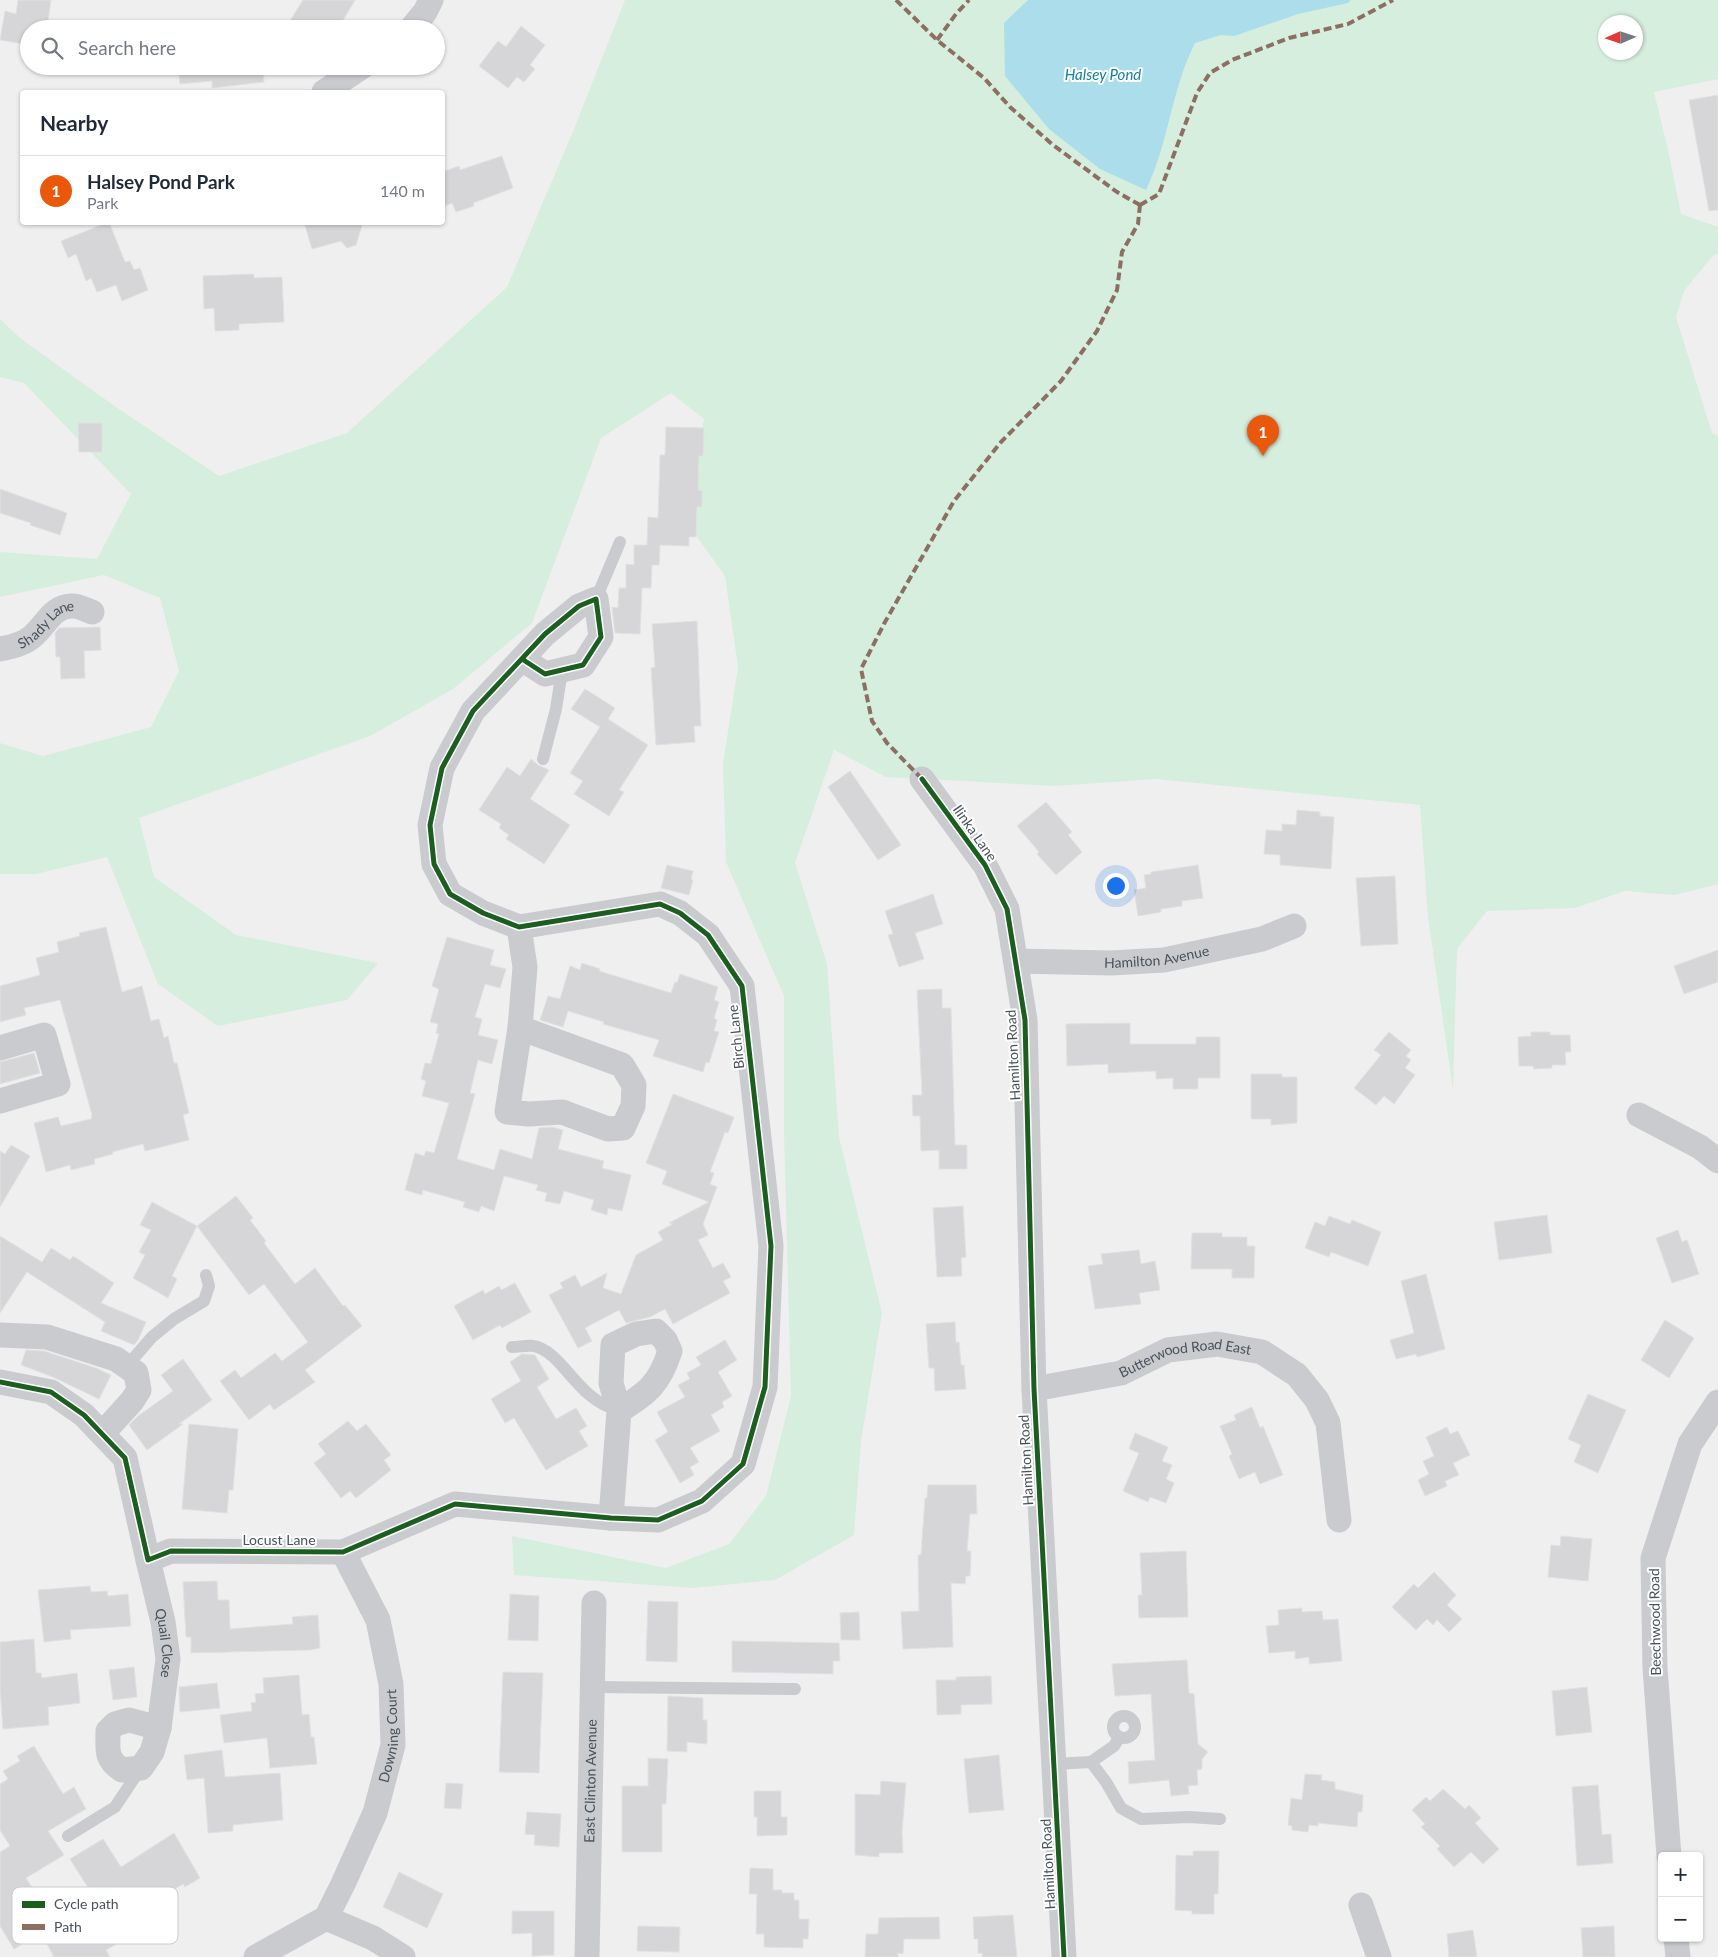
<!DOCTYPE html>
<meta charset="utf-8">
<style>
body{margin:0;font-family:Lato,sans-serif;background:#f2f2f3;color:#1f2937}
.controls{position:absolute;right:15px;bottom:15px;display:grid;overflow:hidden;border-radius:5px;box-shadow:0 1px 4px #0004}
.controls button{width:45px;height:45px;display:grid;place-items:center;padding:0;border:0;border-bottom:1px solid #e0e1e3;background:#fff;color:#1f2937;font:25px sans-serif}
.compass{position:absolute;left:1598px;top:15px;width:45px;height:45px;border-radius:50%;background:#fff;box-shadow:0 1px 4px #0004;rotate:267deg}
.you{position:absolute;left:1115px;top:885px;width:18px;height:18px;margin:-12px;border:4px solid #fff;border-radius:50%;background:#1a73e8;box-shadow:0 0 0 8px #1a73e833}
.badge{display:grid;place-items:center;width:32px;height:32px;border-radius:50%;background:#ea580c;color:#fff;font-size:16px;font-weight:700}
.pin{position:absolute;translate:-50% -41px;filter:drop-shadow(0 1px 2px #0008)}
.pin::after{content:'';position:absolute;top:26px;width:18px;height:15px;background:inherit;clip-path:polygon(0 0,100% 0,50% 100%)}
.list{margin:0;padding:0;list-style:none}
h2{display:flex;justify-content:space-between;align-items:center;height:65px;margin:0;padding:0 20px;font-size:21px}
h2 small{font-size:16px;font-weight:400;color:#747a83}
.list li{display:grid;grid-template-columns:32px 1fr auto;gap:15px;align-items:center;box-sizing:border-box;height:70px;padding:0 20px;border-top:1px solid #e0e1e3}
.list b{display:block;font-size:19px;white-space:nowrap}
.list p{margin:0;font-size:16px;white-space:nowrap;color:#747a83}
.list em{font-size:16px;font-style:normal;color:#747a83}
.icon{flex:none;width:28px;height:28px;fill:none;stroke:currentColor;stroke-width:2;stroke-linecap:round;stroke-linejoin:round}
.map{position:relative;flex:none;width:1718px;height:1957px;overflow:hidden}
.search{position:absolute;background:#fff;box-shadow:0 1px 4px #0004;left:20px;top:20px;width:425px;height:55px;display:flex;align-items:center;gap:12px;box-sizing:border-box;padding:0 18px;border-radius:28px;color:#747a83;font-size:19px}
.panel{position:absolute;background:#fff;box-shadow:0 1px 4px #0004;left:20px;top:90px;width:425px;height:135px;border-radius:5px}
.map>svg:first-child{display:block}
</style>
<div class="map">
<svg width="1718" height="1957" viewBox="0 0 1718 1957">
<rect width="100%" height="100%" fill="#f0efef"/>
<path fill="#d5eede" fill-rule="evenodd" d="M625,0H1718V79L1654,92L1668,150L1681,214L1718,227V253L1711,258L1684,291L1676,317L1712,433L1718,436V884L1674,895L1625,891L1575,908L1487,911L1457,949L1453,1090L1428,917L1420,805L1156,779L1055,786L886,777L834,750L795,863L827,964L839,1137L882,1313L861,1441L854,1535L775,1580L693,1588L514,1575L512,1536L666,1568L729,1544L766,1496L791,1396L784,1132V996L726,862L723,764L738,667L725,576L684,519L704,419L671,393L601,438L532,623L453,689L370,736L139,818L154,877L236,935L378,963L347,1000L218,1026L158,984L107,857L36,874H0V743L43,756L151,727L179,671L160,598L104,575L0,597V552L97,559L131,494L24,383L0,377V319L20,338L113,405L219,476L347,433L507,287L574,129ZM1606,22H1636V52H1606Z"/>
<path fill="#abdeea" d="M1028,0H1351L1348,3L1298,14L1234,36L1221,35L1195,43C1171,90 1169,143 1146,190L1100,169L1049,129L1005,76L1004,23Z"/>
<g fill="#d6d6d8" stroke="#e1e1e2">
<path d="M18,0H51L47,29H29V45L0,40L5,11L16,14Z"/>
<path d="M303,0H355L338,29H304L290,21Z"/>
<path d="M521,26L545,45L530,65L535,69L524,82L517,77L508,88L479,66L498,41L506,47Z"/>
<path d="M178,66H263L264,82L212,88V81L180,84Z"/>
<path d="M1718,95V210L1709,211L1689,100Z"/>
<path d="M502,156L513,188L473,203L474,206L456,212L452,203L442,207V172L459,166L460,170Z"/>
<path d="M109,222L125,262L130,261L134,270L140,268L148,290L122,301L116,285L97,292L91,278L86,281L76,254L68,258L61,241Z"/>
<path d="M304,222H363L356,245L347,248L341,241L312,249Z"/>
<path d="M254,274V278L282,277L284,322L239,324V330L215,331L214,308L204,309L203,276Z"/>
<path d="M78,423H102V452H79Z"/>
<path d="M666,427L704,428L703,456H699L698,490L702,491V507H697L696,537H689V546L660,545L659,565H652L651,588H642L640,634L615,633L612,607L618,608L619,588H626V564L634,565V545H647L648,517L658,518L660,455H665Z"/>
<path d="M0,489L67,513L60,535L30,525L31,523L0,513Z"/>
<path d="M697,621L701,726H694L695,742L656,745L651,668L655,667L652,624Z"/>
<path d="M100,627L101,650L84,651L85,678L61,679L60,657H56L55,633L59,628Z"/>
<path d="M585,689L615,708L608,719L648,745L619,790L624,792L609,816L574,794L583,781L570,773L600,727L571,709Z"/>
<path d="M531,759L538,765L549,770L530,799L570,825L544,864L506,839L509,835L499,828L501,824L479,810L507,767L520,776Z"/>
<path d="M850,771L901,845L878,860L828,787Z"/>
<path d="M1046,802L1072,832L1068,835L1082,852L1056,875L1037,854L1039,852L1017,826Z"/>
<path d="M1297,810L1320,812V816L1334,817L1331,869L1280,865V855L1264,854L1266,830L1282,831V824L1296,825Z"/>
<path d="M667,865L693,871L691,879L693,880L689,895L661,888Z"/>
<path d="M1198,865L1203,898L1182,901V906L1161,909V912L1138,916L1134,890L1146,888L1144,875L1151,874V872Z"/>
<path d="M1395,876L1398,944L1361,946L1356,878Z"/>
<path d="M933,894L943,924L915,933L924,959L899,967L888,935L893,934L885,911Z"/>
<path d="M106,927L122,992L142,986L151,1021L159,1019L164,1038L168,1036L174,1063H177L189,1113L183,1115L189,1140L145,1151L143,1144L112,1152L113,1154L94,1159L95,1164L71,1170L70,1165L46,1172L34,1123L58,1117L61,1126L91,1119L92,1115L60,1000L24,1008L26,1015L0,1022V986L40,975L36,958L59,952L57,942L80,936L79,933Z"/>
<path d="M447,937L494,950L490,965L506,969L500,988L485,984L475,1017L482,1019L478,1035L498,1040L492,1064L478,1060L470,1093L475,1094L457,1159L494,1170L500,1149L532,1159L539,1128L552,1127L563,1130L558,1149L604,1161L602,1168L631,1175L622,1211L608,1208L607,1215L591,1210L594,1200L564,1191L560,1204L545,1201L547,1193L536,1190L538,1185L504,1176L494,1211L481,1206L479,1212L463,1207L465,1202L423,1190L422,1195L405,1190L415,1153L424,1156L426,1151L434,1153L449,1103L422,1096L426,1081L421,1079L425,1063L431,1064L439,1034L436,1033L438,1024L430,1022L439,989L432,986Z"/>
<path d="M1718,950V982L1684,994L1674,966Z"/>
<path d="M582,963L600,969L599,971L671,993L675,982L677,983L680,974L718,987L714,1000L719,1002L714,1018L717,1020L714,1031L719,1032L709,1063L706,1062L703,1072L653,1056L659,1040L603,1024L604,1022L568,1011L563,1027L540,1020L548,996L560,999L570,966L580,970Z"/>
<path d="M942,989V1008H951L955,1145H967V1169H939V1150L921,1151L920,1116H913L912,1095H922L917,990Z"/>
<path d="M1130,1023V1044H1196V1037H1220V1078H1198V1089H1173V1078L1156,1079V1071L1108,1073V1064L1067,1066L1066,1024Z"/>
<path d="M1389,1032L1411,1050L1406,1056L1411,1060L1405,1068L1415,1075L1394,1104L1384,1096L1376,1105L1354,1088L1381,1055L1374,1050Z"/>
<path d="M1531,1032H1550V1035H1570L1571,1052H1565L1566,1065H1552V1068L1534,1069L1533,1066H1519L1518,1037L1531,1036Z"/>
<path d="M34,1053L40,1073L0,1084V1062Z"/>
<path d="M1251,1074H1282V1077H1297V1123L1271,1125V1119H1251Z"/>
<path d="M673,1094L734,1117L728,1133L725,1132L710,1172L714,1173L710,1184L717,1187L703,1224L708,1235L698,1240L713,1268L723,1263L731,1277L723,1281L730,1293L673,1324L665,1309L650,1317L626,1323L619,1310L585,1328L592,1341L578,1348L549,1295L563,1288L560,1283L575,1275L581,1287L607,1273L603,1288L621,1294L636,1255L663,1240L658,1232L673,1224L669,1223L709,1202L662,1184L667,1171L646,1163Z"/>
<path d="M11,1145L30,1156L0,1207V1151L5,1154Z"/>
<path d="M236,1196L253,1218L250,1220L266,1241L264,1243L295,1284L315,1268L343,1306L345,1305L362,1326L305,1370L315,1382L274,1410L270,1404L249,1420L220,1381L235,1370L241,1378L275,1353L282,1361L308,1342L264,1284L249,1295L197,1226Z"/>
<path d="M152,1202L197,1226L172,1276L177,1279L168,1298L133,1278L145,1255L139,1252L151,1230L140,1225Z"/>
<path d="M963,1206L966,1257L961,1258L962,1276L937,1277L933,1208Z"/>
<path d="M1547,1215L1552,1253L1499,1260L1494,1222Z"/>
<path d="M1329,1216L1350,1224L1352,1220L1381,1232L1368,1266L1331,1252L1329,1257L1305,1248L1315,1222L1325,1226Z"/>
<path d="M1678,1230L1682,1242L1687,1240L1699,1274L1672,1283L1656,1238Z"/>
<path d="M1192,1233H1222V1237H1247V1246H1255L1254,1278H1232V1269H1191Z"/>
<path d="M0,1236L42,1262L51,1248L70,1260L73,1256L114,1283L101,1303L146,1322L138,1340L134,1345L101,1331L105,1322L27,1272L0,1313Z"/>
<path d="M1139,1250L1141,1264L1155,1261L1160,1290L1139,1293L1141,1304L1095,1309L1088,1266L1103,1264L1101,1254Z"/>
<path d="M1426,1274L1445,1349L1417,1357L1416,1354L1396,1359L1390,1340L1414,1333L1401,1281Z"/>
<path d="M515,1283L531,1312L502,1328L500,1325L473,1340L454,1306L483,1290L485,1294L499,1286L501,1290Z"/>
<path d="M1665,1320L1694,1338L1669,1378L1641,1360Z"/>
<path d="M955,1322L956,1343L959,1342L961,1365H964L966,1389L935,1391L934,1368H929L926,1324Z"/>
<path d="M725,1340L737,1360L718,1372L732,1396L722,1402L724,1407L711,1415L720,1431L690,1448L699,1462L690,1467L694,1475L680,1483L655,1440L668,1432L657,1412L685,1397L678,1385L690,1379L687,1373L701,1365L696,1357Z"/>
<path d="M26,1350L44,1351L96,1368L111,1375L99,1399L53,1377L21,1365Z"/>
<path d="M522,1354L535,1355L549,1379L537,1387L556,1419L576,1408L587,1426L579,1431L588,1446L546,1470L514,1418L505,1423L491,1399L521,1381L510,1362Z"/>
<path d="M183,1359L212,1400L179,1424H183L147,1450L129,1425L138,1416L173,1391L161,1375Z"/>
<path d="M1588,1394L1626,1410L1598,1473L1574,1462L1581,1445L1568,1439Z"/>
<path d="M1252,1407L1260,1428L1263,1426L1283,1475L1260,1484L1255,1472L1239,1479L1229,1456L1232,1454L1220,1426L1236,1420L1234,1415Z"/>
<path d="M348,1421L357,1431L366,1424L391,1455L384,1460L391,1470L356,1498L350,1491L341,1498L314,1463L326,1454L318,1444Z"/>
<path d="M189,1424L238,1429L233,1490H229L227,1513L182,1509Z"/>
<path d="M1447,1427L1450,1434L1458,1431L1470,1455L1453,1463L1459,1475L1445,1481L1447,1486L1425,1496L1418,1480L1429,1474L1423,1461L1434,1456L1426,1437Z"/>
<path d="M1135,1433L1168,1447L1162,1461L1172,1465L1166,1479L1174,1483L1166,1503L1150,1497L1148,1502L1123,1491L1139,1453L1129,1449Z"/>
<path d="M928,1485H976L977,1514H970L967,1551H971L970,1576H966L965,1584L951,1583L953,1647L903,1649L901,1612L919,1611L918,1555H921L925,1498H927Z"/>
<path d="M1561,1536L1592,1539L1588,1581L1548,1577L1551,1545L1560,1546Z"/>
<path d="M1186,1551L1188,1617L1139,1618L1138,1595H1142L1140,1553Z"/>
<path d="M1434,1572L1456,1595L1447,1605L1462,1619L1449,1632L1437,1620L1433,1625L1427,1619L1416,1630L1392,1607L1414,1584L1418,1588Z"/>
<path d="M217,1581L218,1600H229L230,1629L293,1624L292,1617L318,1615L320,1648L310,1650L191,1653V1637H186L183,1582Z"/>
<path d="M90,1586L91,1592L107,1591L108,1596L128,1594L131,1626L70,1630L71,1639L44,1642L38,1590Z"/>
<path d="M510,1594L539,1596L538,1641L508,1640Z"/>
<path d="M648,1601L678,1602L677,1662L646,1661Z"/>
<path d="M1302,1608V1612L1322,1611L1323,1620L1338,1619L1342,1661L1309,1664V1657L1295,1659V1651L1269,1653L1266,1626L1279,1625L1278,1610Z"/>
<path d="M859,1612L860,1640H841L840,1613Z"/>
<path d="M34,1639L36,1673H41L42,1678L77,1673L80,1703L48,1707L49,1725L3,1729L0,1690V1642Z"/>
<path d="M732,1641L839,1643L840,1661H833V1674L732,1672Z"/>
<path d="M1187,1660L1189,1693L1194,1694L1198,1744L1208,1752L1202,1759V1769L1197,1770L1198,1785L1188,1786L1189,1794L1171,1796L1169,1780L1129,1784L1128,1762L1155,1760L1151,1694L1115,1696L1112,1664Z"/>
<path d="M134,1667L137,1697L113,1700L109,1670Z"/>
<path d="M503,1672L543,1673L539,1773L499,1772Z"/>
<path d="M299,1675L302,1715L309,1714L311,1737H314L317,1764L270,1768L267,1738L224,1743L220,1715L252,1711L251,1703L256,1702L255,1694L264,1693L263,1678Z"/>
<path d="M991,1676L992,1704L961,1705V1714L937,1715L936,1680H956V1677Z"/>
<path d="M217,1683L220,1708L180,1712L179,1687Z"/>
<path d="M1587,1687L1592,1732L1556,1736L1552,1691Z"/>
<path d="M668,1696L703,1698V1720H707V1744L687,1742V1752L667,1751Z"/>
<path d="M34,1746L63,1794L74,1787L86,1809L48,1831L64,1855L26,1878L59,1931L92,1914L88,1907L97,1902L70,1859L103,1839L121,1867L174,1833L200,1878L185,1887L183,1884L146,1906L148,1909L122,1924L129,1937L106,1950L110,1957H54L41,1933L14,1949L0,1926V1852L10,1846L0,1830V1784L8,1779L3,1771L20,1761L17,1756Z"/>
<path d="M222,1750L225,1777L280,1773L283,1820L233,1825V1831L208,1833L204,1778L187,1780L184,1755Z"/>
<path d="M999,1755L1004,1810L969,1813L964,1759Z"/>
<path d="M648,1758L668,1759L666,1804H662V1852H622V1786H648Z"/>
<path d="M1305,1774L1322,1775L1321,1780L1335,1782V1789L1363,1795L1362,1812H1358L1357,1827L1318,1823V1826L1309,1825L1308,1832L1292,1830V1826L1288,1825L1291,1798L1302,1800Z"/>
<path d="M881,1781L906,1783L902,1832L903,1853H879V1857L855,1855V1794L880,1795Z"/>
<path d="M446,1783L463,1784L461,1809L444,1808Z"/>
<path d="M1598,1785L1602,1835L1611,1834L1613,1863L1577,1866L1572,1787Z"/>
<path d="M1443,1789L1465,1809L1469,1805L1481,1818L1475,1823L1499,1849L1483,1864L1471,1852L1454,1867L1437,1849L1440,1846L1421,1827L1425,1824L1412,1810L1426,1797L1430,1801Z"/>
<path d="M754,1791H781V1817H787V1835L757,1836V1817H754Z"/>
<path d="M527,1812L561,1814L559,1847L534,1845L535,1835L525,1834Z"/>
<path d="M1193,1851H1219L1218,1894H1214V1914H1192V1911L1175,1910L1176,1855L1193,1856Z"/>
<path d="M750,1868L773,1869V1890H782V1893H794V1900H799V1919H809L808,1939H803V1948L764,1947V1934H756L757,1894H749Z"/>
<path d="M399,1872L443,1894L427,1928L383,1907Z"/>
<path d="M512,1911H554V1955L532,1956V1933L512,1934Z"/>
<path d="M1013,1915L1017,1957H982V1953H978V1939H974L973,1917Z"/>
<path d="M939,1917L940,1939H904L903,1954L898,1953V1957H865L866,1934H878L879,1918Z"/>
<path d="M638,1926L680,1927L679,1952L637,1951Z"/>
<path d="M1614,1926L1615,1957H1583L1581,1928Z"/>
<path d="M1473,1930L1477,1957H1449L1447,1934Z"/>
</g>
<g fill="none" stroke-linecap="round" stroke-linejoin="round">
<g stroke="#c9cbce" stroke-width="12">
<path d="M596,599L620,542"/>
<path d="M543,759L556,709L562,670"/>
<path d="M512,1347C522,1347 532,1343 542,1349C551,1353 559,1362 565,1369C582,1389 594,1403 619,1411"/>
<path d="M126,1367L152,1337L174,1319L204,1301L209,1286L206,1275"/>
<path d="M592,1687L795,1689"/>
<circle cx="1124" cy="1727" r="11"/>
<path d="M1091,1762L1114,1746L1119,1738"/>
<path d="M1054,1764L1091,1762L1106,1782L1121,1808L1141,1819L1189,1817L1220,1819"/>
<path d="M68,1836L115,1807L141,1768"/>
</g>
<g stroke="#c9cbce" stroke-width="25">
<path d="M411,29L425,12L431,0"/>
<path d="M324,92L363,66"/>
<path id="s1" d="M0,649C12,647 24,644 33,636C46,625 53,605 73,606C79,606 86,610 92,612"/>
<path d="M922,779L985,865L1007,909L1025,1020L1034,1389L1064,1957"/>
<path d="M519,927L525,967L520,1028"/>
<path id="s2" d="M1016,961L1111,963L1164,960L1262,939L1294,926"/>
<path d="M520,1028L622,1065L634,1085L633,1106L623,1128L608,1129L562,1112L529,1114L507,1112Z"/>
<path d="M0,1048L44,1035L58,1084L0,1101"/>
<path d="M1639,1115L1700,1147L1718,1161"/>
<path d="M0,1335L47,1337L116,1359L136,1373L139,1390L132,1401L102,1434"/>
<path d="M0,1382L51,1392L84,1415L125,1458L148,1560L171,1551L343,1552L455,1504L611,1518L658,1520L702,1501L743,1464L765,1387L771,1246L742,986L708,935L680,913L660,904L519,927L483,913L450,894L434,864L430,825L442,768L473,711L545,634L579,606L596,599L601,637L583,665L545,674L522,659"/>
<path id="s3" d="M1034,1389L1121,1373L1168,1350L1217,1344L1262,1352L1297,1375L1317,1400L1328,1423L1339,1520"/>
<path d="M611,1518L619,1411L611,1383L613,1345L636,1334L656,1331L665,1340L670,1351C659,1385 648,1392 619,1411"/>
<path id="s4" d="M148,1560L163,1622L168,1659L159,1728"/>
<path d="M129,1720L159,1728L152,1752L141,1768L122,1770C105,1759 108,1750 108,1731L115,1724Z"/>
<path d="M1669,1856L1655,1668L1653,1558L1690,1444L1718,1402"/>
<path d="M1361,1905L1379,1957"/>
<path d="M326,1918L373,1938L403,1957"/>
<path d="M1676,1938L1678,1957"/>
<path id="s5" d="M256,1957L326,1918L343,1884L375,1813L393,1745L391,1684L378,1620L343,1552"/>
<path id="s6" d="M587,1957L594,1603"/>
</g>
<g stroke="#8d6e63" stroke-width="4" stroke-dasharray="8 4" stroke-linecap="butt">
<path d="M896,0L937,40L984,78L1010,107L1053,145L1117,192L1140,205"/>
<path d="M937,40L956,14L969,0"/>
<path d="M1140,205L1159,194L1197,93L1210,73L1232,60L1289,38L1348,24L1393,0"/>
<path d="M922,779L887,743L872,721L861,669L885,622L954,501L1001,442L1061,381L1097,331L1117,290L1122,252L1138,224L1140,205"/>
</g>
<defs>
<g id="cycleway">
<path d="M922,779L985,865L1007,909L1025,1020L1034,1389L1064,1957"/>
<path d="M0,1382L51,1392L84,1415L125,1458L148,1560L171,1551L343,1552L455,1504L611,1518L658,1520L702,1501L743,1464L765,1387L771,1246L742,986L708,935L680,913L660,904L519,927L483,913L450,894L434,864L430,825L442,768L473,711L545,634L579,606L596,599L601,637L583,665L545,674L522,659"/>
</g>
</defs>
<use href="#cycleway" stroke="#fff" stroke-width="8"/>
<use href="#cycleway" stroke="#1b5e20" stroke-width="5"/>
</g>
<g text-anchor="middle" stroke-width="4" stroke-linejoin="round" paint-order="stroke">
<g font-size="14" fill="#47525b" stroke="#fff">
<text dy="5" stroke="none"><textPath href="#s1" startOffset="54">Shady Lane</textPath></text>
<text transform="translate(975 833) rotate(55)" y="5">Ilinka Lane</text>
<text dy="5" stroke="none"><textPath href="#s2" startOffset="141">Hamilton Avenue</textPath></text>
<text transform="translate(736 1037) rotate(-96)" y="5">Birch Lane</text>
<text transform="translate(1013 1055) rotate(-93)" y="5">Hamilton Road</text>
<text dy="5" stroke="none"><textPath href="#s3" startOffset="156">Butterwood Road East</textPath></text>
<text transform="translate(1026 1460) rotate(-93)" y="5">Hamilton Road</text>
<text x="279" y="1545">Locust Lane</text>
<text transform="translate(1655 1622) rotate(-91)" y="5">Beechwood Road</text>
<text dy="5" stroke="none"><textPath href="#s4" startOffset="85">Quail Close</textPath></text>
<text dy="5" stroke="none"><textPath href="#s5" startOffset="275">Downing Court</textPath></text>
<text dy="5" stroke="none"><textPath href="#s6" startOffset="176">East Clinton Avenue</textPath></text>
<text transform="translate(1048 1864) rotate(-93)" y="5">Hamilton Road</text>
</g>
<g font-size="15" font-style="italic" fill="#12819c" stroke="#fff">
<text x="1103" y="80">Halsey Pond</text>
</g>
</g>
<rect x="12" y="1887" width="166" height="57" rx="8" fill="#fff" stroke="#c8cbce" stroke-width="1"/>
<rect x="22" y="1901" width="23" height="7" fill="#1b5e20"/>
<rect x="22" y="1924" width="23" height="6" fill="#8d6e63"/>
<g font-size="14" fill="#47525b">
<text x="54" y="1909">Cycle path</text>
<text x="54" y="1932">Path</text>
</g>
</svg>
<div class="controls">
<button>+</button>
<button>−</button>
</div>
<svg class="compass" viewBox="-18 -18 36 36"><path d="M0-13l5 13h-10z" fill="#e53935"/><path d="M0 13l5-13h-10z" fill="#747a83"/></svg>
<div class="you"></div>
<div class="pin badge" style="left:1263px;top:456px">1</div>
<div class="search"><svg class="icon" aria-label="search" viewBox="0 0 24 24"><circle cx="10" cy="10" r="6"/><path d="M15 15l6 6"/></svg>Search here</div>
<section class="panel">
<h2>Nearby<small></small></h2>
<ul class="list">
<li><span class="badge">1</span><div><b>Halsey Pond Park</b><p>Park</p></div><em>140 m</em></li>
</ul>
</section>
</div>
